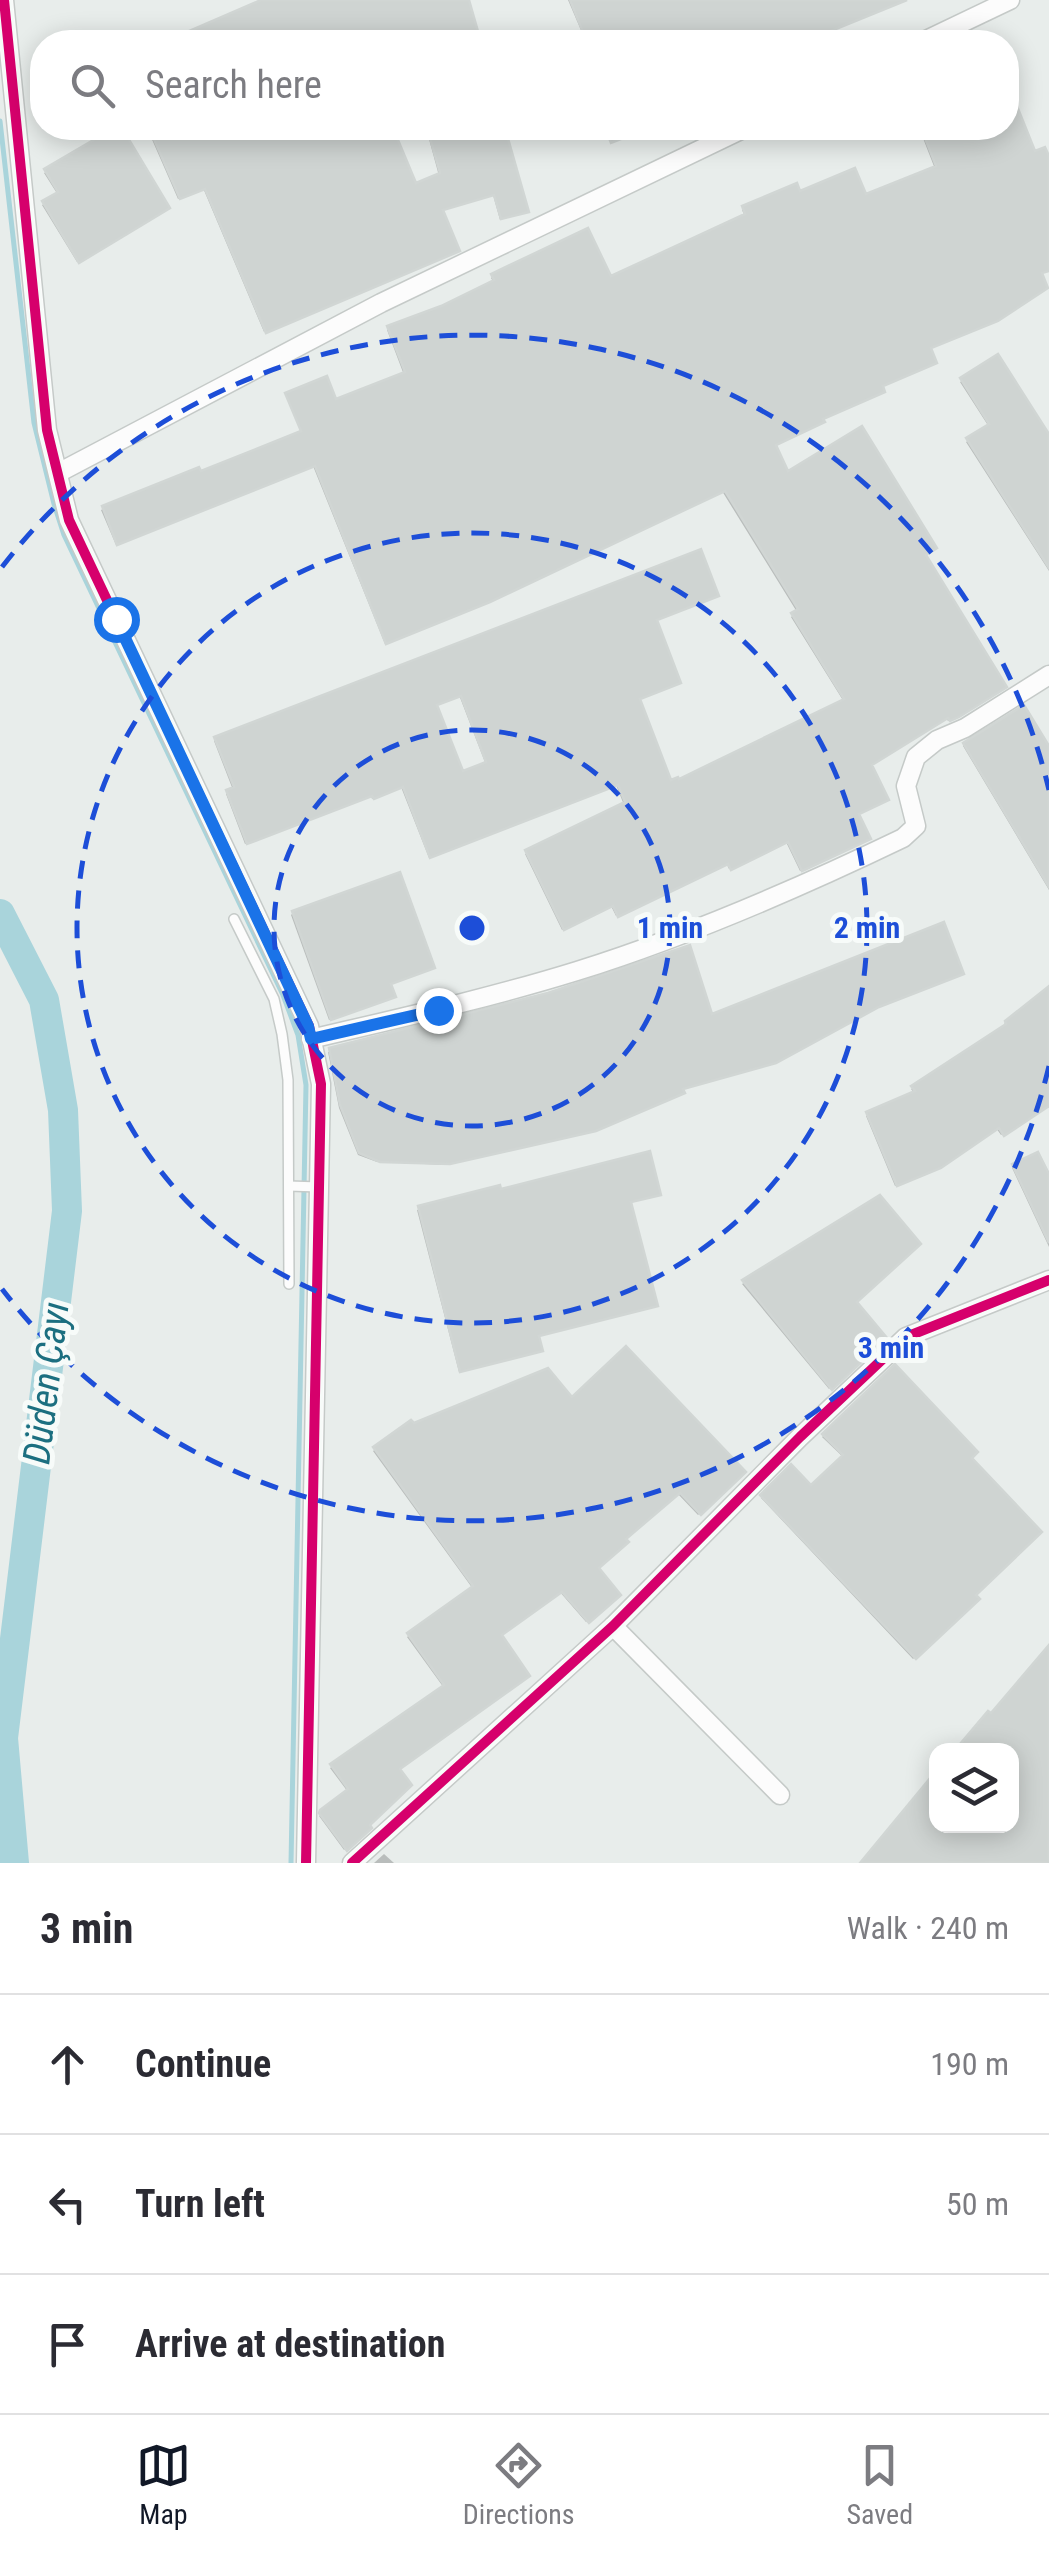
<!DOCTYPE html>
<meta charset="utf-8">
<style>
body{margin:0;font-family:"Roboto Condensed",sans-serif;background:#f7f7f7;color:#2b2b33}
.controls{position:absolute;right:30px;bottom:30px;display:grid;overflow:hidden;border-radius:20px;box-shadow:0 5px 25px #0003}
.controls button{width:90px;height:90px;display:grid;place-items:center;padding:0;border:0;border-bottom:2px solid #e1e1e2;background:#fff;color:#2b2b33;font:50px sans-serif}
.stop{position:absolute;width:30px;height:30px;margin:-22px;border:8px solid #1a73e8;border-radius:50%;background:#fff}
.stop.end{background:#1a73e8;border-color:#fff;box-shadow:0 2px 10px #0008}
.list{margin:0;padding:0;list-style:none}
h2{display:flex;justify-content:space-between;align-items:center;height:130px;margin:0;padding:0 40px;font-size:42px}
h2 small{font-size:32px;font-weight:400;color:#7c7c81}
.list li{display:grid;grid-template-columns:65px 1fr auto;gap:30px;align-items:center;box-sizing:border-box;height:140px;padding:0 40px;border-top:2px solid #e1e1e2}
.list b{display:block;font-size:38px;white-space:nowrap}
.list em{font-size:32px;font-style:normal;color:#7c7c81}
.icon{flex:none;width:55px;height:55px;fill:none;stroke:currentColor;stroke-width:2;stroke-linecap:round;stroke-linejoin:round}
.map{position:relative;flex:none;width:1049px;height:1863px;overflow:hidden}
.search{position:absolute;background:#fff;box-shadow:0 5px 25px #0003;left:30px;right:30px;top:30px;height:110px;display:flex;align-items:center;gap:25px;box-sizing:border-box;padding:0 35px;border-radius:40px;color:#7c7c81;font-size:38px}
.sheet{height:550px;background:#fff}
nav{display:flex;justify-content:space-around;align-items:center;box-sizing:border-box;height:140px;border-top:2px solid #e1e1e2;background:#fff;font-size:28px;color:#7c7c81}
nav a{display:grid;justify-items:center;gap:5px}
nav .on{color:#111827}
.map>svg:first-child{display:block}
</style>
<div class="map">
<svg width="1049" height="1863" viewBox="0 0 1049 1863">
<rect width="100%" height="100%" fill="#e8edeb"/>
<g fill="#0003" fill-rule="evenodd">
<path d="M268,0H466L478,42H170Z"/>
<path d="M568,0H890V7L802,42H586Z"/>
<path d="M1006,86L1034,154L1049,163V270L1040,274L928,349L880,386L773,445L787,475L923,555L955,718L948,721L946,718L869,765L856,814L866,840L800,871L786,842L729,869L726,863L616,916L611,906L562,930L525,854L624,805L616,785L429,858L401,787L372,799L371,796L245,844L226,794L233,790L214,741L216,739L654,620L637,699L670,783H678L844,702L791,617L797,612L722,491L486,603L385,644L313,466L116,545L101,510L103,509L199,474L299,434L335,403L404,375L387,330L442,308L494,283L491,278L493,276L610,279L745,217L742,210L743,209L799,194L864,197L935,169L921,133L922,131L931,128H1006ZM459,695L486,765L462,774L435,705Z"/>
<path d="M119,128L167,207L77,262L42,205L58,195L44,173Z"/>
<path d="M147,128H390L415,186L439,176L426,128H502L526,211L500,220L493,195L441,210L456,252L264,332L203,188L178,199Z"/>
<path d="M997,358L1049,439V571L966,442L989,427L960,382Z"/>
<path d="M964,744L1049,751V890L963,746Z"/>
<path d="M293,913L391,998L329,1020L291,915Z"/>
<path d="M1049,990V1108L1047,1105L1001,1135L996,1128L937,1169L895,1186L866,1116L915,1094L911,1089L913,1088L1006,1027L1004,1024Z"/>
<path d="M875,1008L681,1089L592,1132L447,1165L377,1162L358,1155L339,1108L328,1052L711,1017Z"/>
<path d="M1013,1166L1049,1180V1247L1012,1168Z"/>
<path d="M500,1192L656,1196L629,1203L536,1336L538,1352L459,1372L417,1210Z"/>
<path d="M880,1198L854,1301L884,1338L829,1389L742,1284Z"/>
<path d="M895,1368L968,1458L972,1595L976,1599L913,1659L761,1498L791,1468L811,1489L844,1458L822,1437Z"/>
<path d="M572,1400L743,1472L698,1515L677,1493L623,1539L596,1568L618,1595L586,1622L559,1591L499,1635L397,1769L367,1825L369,1828L344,1850L319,1816L348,1792L330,1768L444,1688L407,1637L473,1589L373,1451L411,1423L413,1426Z"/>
<path d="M1049,1648V1863H862L936,1775V1826H1012V1750H957L988,1714L991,1717Z"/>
<path d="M384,1854L394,1863H374Z"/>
</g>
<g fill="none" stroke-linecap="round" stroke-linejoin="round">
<path stroke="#a9d4db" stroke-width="5" d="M0,121L34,423L54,504L64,535L283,995L298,1035L306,1085L291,1863"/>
<path stroke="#a9d4db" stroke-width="30" d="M0,914L44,1000L63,1110L67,1211L3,1738L14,1863"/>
</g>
<g fill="#cfd4d2" stroke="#d1d6d4" stroke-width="2.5" fill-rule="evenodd">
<path d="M261,0H469L481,42H164Z"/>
<path d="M570,0H907L804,42H587Z"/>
<path d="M1007,81L1035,151L1045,147L1049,156V271L1042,273L1048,288L998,321L931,348L937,363L883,386L885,392L823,419L825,422L776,445L788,471L862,426L937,548L926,555L1007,687L959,717L950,721L948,718L872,765L889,800L859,814L871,839L802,871L788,842L731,870L728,864L618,917L613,906L564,930L525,850L625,802L618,785L430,858L403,787L374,799L372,796L247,844L226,790L234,787L214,737L701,549L719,596L657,620L681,683L640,699L671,780L678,777L679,779L844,699L791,613L798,609L725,491L490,602L386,644L315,466L117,545L102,506L199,467L201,471L301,431L285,393L327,376L336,399L405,372L387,326L441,306L494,280L491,274L588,228L611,276L745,214L742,206L797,183L800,191L855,168L866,194L936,166L921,128H1006ZM461,696L486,762L463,771L437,705Z"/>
<path d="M114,128H122L170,208L79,263L42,201L58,192L44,169Z"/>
<path d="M149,128H393L416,183L440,173L427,128H505L529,212L501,219L494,195L443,210L460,251L266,333L205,189L180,199Z"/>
<path d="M605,128H649L611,143Z"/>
<path d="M998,354L1049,434V568L966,438L989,424L960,378Z"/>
<path d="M1024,705L1049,746V887L963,743Z"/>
<path d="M400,872L435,968L391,984L396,997L331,1020L292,911Z"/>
<path d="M944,922L964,974L879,1007L776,1063L683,1089L685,1093L596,1131L450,1164L380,1162L359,1153L340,1105L329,1048L548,993L690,945L712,1014Z"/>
<path d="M1049,986V1106L1004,1136L999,1128L941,1168L897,1186L866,1112L915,1091L911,1086L1006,1024L1005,1021Z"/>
<path d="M650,1151L661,1195L631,1202L658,1306L539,1336L543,1351L460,1372L418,1206L500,1185L501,1189Z"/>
<path d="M1038,1152L1049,1174V1243L1012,1164Z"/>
<path d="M880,1195L921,1244L857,1302L887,1338L832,1390L742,1280Z"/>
<path d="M626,1346L746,1472L701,1515L680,1493L626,1539L629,1542L599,1568L621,1595L589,1623L562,1592L502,1635L530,1676L400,1769L412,1785L370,1825L372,1828L347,1851L319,1813L320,1810L348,1789L330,1764L444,1685L407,1633L473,1586L373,1447L411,1420L414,1423L548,1368L572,1397Z"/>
<path d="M895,1364L978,1452L972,1458L1042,1532L976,1595L980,1599L916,1659L760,1495L791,1464L811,1485L843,1455L822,1434Z"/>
<path d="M1049,1645V1863H860L936,1771V1826H1012V1750H955L988,1711L991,1713Z"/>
</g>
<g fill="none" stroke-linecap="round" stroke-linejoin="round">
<defs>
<g id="service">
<path d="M234,919L274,999L282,1034L288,1080L289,1284"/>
<path d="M289,1186L319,1187"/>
</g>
<g id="minor">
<path d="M4,0L47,430L69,520L309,1026L321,1084L306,1863"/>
<path d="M922,42L1010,0"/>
<path d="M58,473L381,303L745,128"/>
<path d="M311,1039C400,1018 490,998 577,971C689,936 797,889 903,838L916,826L906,786L916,757L937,740L965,728L1049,675"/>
<path d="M613,1626L780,1795"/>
<path d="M352,1863L613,1626L800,1437L906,1337L1049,1280"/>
</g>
</defs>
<use href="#service" stroke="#c5cac8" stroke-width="12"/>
<use href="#minor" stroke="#c5cac8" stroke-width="21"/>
<use href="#service" stroke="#fcfcfc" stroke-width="9"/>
<use href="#minor" stroke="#fcfcfc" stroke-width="18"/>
<defs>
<g id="cycleway">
<path d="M4,0L47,430L69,520L309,1026L321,1084L306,1863"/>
<path d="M352,1863L613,1626L800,1437L906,1337L1049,1280"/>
</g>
</defs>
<use href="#cycleway" stroke="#f7fbf9" stroke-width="16"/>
<use href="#cycleway" stroke="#d6006c" stroke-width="10"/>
</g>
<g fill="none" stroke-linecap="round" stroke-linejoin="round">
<path stroke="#1a73e8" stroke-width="12" d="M116,619L308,1026L311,1039L438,1010"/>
</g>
<g fill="none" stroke="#1d4ed8" stroke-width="5" stroke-dasharray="18 12">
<circle cx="472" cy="928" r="198"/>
<circle cx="472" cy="928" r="395"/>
<path d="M1049 1066A593 593 0 0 1 2 1289M2 567A593 593 0 0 1 1049 790"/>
</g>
<g text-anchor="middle" stroke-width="10" stroke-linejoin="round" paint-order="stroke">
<g font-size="38" font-style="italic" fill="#1c6f80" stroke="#f7fbf9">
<text transform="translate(46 1383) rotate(-83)" y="13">Düden Çayı</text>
</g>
</g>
<circle cx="472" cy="928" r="15" fill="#1d4ed8" stroke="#f7fbf9" stroke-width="5"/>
<g font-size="30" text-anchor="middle" font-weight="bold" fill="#1d4ed8" stroke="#f7fbf9" stroke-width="10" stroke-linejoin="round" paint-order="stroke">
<text x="670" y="938">1 min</text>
<text x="867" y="938">2 min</text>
<text x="891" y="1358">3 min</text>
</g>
</svg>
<div class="controls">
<button><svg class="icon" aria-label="layers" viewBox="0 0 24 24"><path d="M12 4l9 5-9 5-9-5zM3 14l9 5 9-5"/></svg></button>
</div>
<div class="stop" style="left:116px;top:619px"></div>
<div class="stop end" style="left:438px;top:1010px"></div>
<div class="search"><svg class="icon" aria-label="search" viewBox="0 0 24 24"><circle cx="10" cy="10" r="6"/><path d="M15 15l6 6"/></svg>Search here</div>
</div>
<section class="sheet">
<h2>3 min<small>Walk · 240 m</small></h2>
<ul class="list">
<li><svg class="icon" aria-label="ahead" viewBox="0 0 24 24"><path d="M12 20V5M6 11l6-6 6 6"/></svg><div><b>Continue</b></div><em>190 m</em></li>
<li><svg class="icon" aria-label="left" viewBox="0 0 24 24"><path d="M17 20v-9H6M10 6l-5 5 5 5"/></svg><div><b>Turn left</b></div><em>50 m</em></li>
<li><svg class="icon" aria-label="arrive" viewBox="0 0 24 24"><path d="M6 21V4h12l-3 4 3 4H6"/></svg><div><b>Arrive at destination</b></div></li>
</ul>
</section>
<nav>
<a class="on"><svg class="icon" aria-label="map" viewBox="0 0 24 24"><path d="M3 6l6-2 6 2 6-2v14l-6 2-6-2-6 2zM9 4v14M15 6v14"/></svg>Map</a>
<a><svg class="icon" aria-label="directions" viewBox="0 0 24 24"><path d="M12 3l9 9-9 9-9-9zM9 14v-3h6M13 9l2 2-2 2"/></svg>Directions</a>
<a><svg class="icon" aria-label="saved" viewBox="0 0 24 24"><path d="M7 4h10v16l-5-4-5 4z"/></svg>Saved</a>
</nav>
